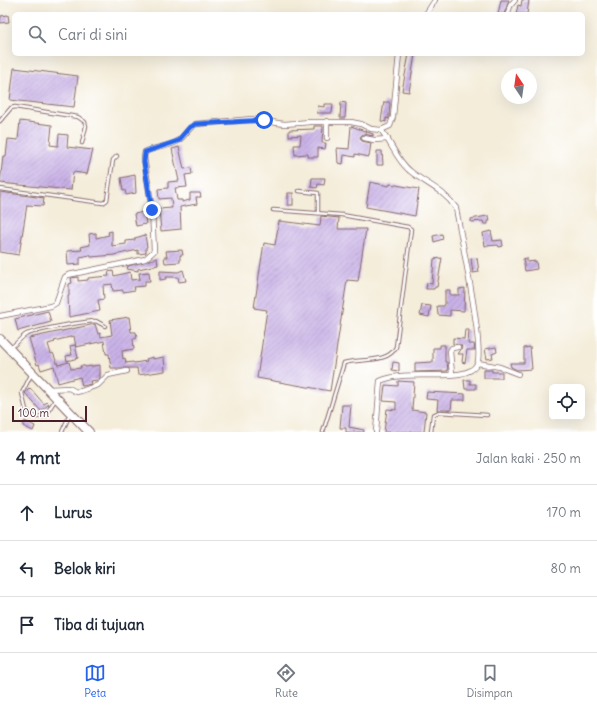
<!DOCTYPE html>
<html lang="id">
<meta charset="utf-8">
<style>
body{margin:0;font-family:Delius,sans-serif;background:#f6f6f7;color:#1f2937}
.controls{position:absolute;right:12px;bottom:12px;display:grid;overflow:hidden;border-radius:6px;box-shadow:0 4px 16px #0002}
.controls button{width:36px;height:36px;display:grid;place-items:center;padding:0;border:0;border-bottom:1px solid #e0e1e3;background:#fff;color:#1f2937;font:20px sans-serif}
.compass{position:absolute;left:501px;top:68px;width:36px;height:36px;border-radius:50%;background:#fff;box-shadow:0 4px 16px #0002;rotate:347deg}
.scale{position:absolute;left:12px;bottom:10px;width:75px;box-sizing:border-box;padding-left:4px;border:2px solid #4a1f2b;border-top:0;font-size:11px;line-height:14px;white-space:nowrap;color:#4a1f2b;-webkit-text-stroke:3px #fff;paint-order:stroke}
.stop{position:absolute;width:12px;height:12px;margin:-9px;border:3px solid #2563eb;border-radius:50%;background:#fff}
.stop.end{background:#2563eb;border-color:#fff;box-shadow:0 1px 4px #0008}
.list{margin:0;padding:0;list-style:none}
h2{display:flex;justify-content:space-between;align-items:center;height:52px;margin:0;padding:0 16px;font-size:17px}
h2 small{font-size:13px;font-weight:400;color:#747a83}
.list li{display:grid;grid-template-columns:26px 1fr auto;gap:12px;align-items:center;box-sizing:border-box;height:56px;padding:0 16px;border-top:1px solid #e0e1e3}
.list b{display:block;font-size:15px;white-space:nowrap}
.list em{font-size:13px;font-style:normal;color:#747a83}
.icon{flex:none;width:22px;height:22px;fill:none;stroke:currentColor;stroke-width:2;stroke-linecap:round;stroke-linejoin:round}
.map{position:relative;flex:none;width:597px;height:432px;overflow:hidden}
.search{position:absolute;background:#fff;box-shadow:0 4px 16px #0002;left:12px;right:12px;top:12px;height:44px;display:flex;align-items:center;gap:10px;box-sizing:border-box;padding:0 14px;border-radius:6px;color:#747a83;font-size:15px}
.sheet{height:220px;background:#fff}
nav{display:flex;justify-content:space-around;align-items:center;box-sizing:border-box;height:56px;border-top:1px solid #e0e1e3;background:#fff;font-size:11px;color:#747a83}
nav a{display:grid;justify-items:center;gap:2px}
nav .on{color:#2563eb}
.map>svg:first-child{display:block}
</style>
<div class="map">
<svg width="597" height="432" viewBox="0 0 597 432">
<defs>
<pattern id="building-hatch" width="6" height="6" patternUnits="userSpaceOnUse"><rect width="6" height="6" fill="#c9b2e7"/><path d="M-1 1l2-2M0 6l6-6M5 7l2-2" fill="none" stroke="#a590bb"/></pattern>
</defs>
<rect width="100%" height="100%" fill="#fff"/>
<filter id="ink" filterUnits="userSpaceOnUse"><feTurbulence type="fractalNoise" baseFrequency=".025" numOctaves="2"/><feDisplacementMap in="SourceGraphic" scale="8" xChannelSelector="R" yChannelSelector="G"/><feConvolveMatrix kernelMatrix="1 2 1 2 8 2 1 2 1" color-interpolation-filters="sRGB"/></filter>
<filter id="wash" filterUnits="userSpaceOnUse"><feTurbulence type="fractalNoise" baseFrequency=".012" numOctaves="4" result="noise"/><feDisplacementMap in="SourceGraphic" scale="16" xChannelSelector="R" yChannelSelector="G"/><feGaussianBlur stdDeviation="0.9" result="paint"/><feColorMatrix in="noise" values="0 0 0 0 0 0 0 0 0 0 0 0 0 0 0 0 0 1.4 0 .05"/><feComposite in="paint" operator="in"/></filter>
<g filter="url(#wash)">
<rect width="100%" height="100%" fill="#f4edda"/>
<g id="blocks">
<g fill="url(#building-hatch)">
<path d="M501,0H509L504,14H498Z"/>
<path d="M522,0H529L527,14H516L518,5L521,6Z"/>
<path d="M8,15L9,22L0,23L1,16Z"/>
<path d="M409,54H415L409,92L402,91Z"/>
<path d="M14,68L78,76L74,107L10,100Z"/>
<path d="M341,102L346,103L345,118H340Z"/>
<path d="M384,102H389L390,104L389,116V119L386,118V122L381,121Z"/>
<path d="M324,104H333L332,113H317L318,106L324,107Z"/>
<path d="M20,121L52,125L50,145L58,146L59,134L68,135L67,147L93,150L87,174L73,172L71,190L0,183L3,156H6L8,139L18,140Z"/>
<path d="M314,126H323L322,143H326L325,149L318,148V157H308V154L295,155L294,145H300L301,135L289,136V130L314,129Z"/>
<path d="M351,126L373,134V136L363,134L360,137L362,141L371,143L369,157L355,154V157L344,155L343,164L338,163L337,148L349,149Z"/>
<path d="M179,147L184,169L191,168L192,174L185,175L187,187L175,188L177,200H182V202L190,200V193H200L201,197H196L197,204L180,207L181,229L161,231L159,209L172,208L171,198L159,199L158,189L168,188V182L179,181L172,149Z"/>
<path d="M377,151H382L383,165H377Z"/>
<path d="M135,175L136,193L126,195L125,190L123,191L121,178Z"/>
<path d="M312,178H325L324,185L318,184L317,188L311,187Z"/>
<path d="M370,182L389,186L390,184L419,189L415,216L366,207Z"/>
<path d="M0,192L44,198L43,206L27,205L19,255L0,252Z"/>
<rect x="288" y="193" width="5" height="12"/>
<path d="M144,212L146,224L136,226L134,214Z"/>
<path d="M321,216L339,218L338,229H366L358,281L347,280L330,391L257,378L267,310L254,308L264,243L275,245L279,221L320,226Z"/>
<path d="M487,216H489L490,221H488V224H484L483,221L471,222V219Z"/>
<path d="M112,231V246L126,244V241L135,240V238L145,235L147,247H146V253L138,254V250L114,255L91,257L90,255L80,257V264L68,265L67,251L82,250L81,247L90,245L89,234L96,233V238L109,235L108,232Z"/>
<path d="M491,231L493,241L502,240L503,246L499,247L498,245L485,246L483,233Z"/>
<path d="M442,234L443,239L434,242L433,236Z"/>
<path d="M182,250L183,255H180V262L165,263L164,257H167L166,251Z"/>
<path d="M157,258L158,265L138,269V271L127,269L128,266Z"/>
<path d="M442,258L437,287H435L434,289H426L427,283L432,284L434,259Z"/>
<path d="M477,258L479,272L473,273L471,259Z"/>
<path d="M527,258V262L536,261L537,269L525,271L523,259Z"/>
<path d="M183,270L186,281L179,282L178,277H166V279L160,280V271L178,272Z"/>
<path d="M113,271L114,276L130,272L131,280L140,279L139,273L149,272L150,281H145V286L134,287L135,290L123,292V290L113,291L112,284L104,285L103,286L104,299L98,300L100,311L69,317L68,296H69V284L72,283L71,278L78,277V281L88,280V278L109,276L108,272Z"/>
<path d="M465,288L464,311L450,310V316L438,315L437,306H444L445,304V290H450V295H459V289Z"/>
<path d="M422,305L431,306L429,317L420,315Z"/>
<path d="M48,311L51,322L18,331L15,319Z"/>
<path d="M129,317L131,332H136L137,338L133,339L134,349L122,351L123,359L125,358L126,363L133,362L134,363L147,361L146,359L153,357V359L164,357L165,371L138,375L137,368H111L109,354H106L104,341L76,347L74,336L54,341L55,342L48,344L51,354L53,353L58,365L69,362L71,369L81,368L80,366H85V367L100,365V378L98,380L90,381L91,384L82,386L80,377L58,383L54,366L41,370L39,364L37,365L29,338L95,324L98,334L100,333L101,337L112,335L110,320Z"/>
<path d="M465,330H469L468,344H474L475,350H467L465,363L462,362L463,354H458L462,348L461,345L453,344V338L464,339Z"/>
<path d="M75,345L78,358L67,361L66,356L72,355L70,346Z"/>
<path d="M440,345H445V362H447L448,371L415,372V363L433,362V348H440Z"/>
<path d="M496,347L497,352L492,354L493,358L487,359L485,349Z"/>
<path d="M530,347L532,369L517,370L511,367L510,363H524V348Z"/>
<path d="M393,362L399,363V371L392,370Z"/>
<path d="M484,370H492V372H502V378H484Z"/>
<path d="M464,380H470V384H476V389H465Z"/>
<path d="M398,381L414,382L412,410L426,412L424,432H384L387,409L396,410V402L383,401L385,385L398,386Z"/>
<path d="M30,388L44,404L47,402L49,404L41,411L25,393Z"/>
<path d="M427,392L465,394V400H452L451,410H437L438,400L426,399Z"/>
<path d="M342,405H351L349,427L364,430V432H346V428H340Z"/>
<path d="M25,421L35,426L33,431L23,426Z"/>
</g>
</g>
</g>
<g filter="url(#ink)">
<use href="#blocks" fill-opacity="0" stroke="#866768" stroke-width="1"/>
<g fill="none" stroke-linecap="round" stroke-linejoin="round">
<defs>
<g id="service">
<path d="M0,121L11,108L15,107L78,117L85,122L86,126L82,143"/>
<path d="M0,189L103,203L107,200L113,160L117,156"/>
<path d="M299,191L318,193V213"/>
<path d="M273,210L342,215L408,227L411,229L396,347C388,364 359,358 344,363L323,432"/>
<path d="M10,348C17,344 22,336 27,334C42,329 79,322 96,321L105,326"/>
<path d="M31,375L22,393L26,410L35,417L45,416L55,400"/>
<path d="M62,432L70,414"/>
<path d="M431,432L433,415L439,412L487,415"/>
</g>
<g id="minor">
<path d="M426,14L435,0"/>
<path d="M508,14L510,6L515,0"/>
<path d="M327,121V138"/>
<path d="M381,130L390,126L393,117L399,54"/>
<path d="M364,138L374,140L388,139"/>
<path d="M0,316L51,306L56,303L65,277L68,275L145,259L154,251L152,210L144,157L145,152C155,147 168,147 178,141C185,136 188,128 196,124L252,119L284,124L311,122H351L361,124L371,129L381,130C391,142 397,161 410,171C426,184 444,190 456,208C460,232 485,349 477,364C474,370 465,373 459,374C434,378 404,371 380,381L376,432"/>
<path d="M478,363L500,367L518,374"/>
<path d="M452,374L450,351L452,348L458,347"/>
<path d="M48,389L69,388L76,392L81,391L98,385L108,375L127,371"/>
</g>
<path id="trunk" d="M0,339L89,432"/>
</defs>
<use href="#service" stroke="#866768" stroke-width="4.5"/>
<use href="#minor" stroke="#866768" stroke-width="6"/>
<use href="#trunk" stroke="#866768" stroke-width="10"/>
<use href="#service" stroke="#fff" stroke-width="2.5"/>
<use href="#minor" stroke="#fff" stroke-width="4.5"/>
<use href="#trunk" stroke="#fff" stroke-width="8"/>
</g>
</g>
<g fill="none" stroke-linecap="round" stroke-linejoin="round" filter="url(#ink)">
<path stroke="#2563eb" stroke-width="5" d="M152,210L144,162L145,152L178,141L190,127L196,124L264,120"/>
</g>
</svg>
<div class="controls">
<button><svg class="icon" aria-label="locate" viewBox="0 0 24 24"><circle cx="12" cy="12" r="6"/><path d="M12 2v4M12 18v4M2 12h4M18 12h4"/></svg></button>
</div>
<svg class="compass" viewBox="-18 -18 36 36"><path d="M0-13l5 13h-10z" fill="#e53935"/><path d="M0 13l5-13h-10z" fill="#747a83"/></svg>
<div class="scale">100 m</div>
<div class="stop" style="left:264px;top:120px"></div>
<div class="stop end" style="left:152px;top:210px"></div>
<div class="search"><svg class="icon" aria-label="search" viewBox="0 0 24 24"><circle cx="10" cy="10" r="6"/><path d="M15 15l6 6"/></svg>Cari di sini</div>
</div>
<section class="sheet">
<h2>4 mnt<small>Jalan kaki · 250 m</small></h2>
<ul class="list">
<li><svg class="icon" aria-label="ahead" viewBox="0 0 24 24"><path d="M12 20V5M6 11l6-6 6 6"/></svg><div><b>Lurus</b></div><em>170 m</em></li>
<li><svg class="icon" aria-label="left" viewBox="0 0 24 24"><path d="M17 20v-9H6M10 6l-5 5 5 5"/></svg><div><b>Belok kiri</b></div><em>80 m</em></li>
<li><svg class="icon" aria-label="arrive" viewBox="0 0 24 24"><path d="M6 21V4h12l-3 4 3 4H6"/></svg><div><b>Tiba di tujuan</b></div></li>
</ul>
</section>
<nav>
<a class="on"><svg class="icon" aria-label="map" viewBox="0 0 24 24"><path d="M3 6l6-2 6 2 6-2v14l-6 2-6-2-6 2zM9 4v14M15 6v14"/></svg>Peta</a>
<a><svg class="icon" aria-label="directions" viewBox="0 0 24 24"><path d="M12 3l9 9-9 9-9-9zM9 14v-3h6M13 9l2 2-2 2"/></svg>Rute</a>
<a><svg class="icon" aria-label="saved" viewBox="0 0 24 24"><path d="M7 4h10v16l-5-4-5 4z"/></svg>Disimpan</a>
</nav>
